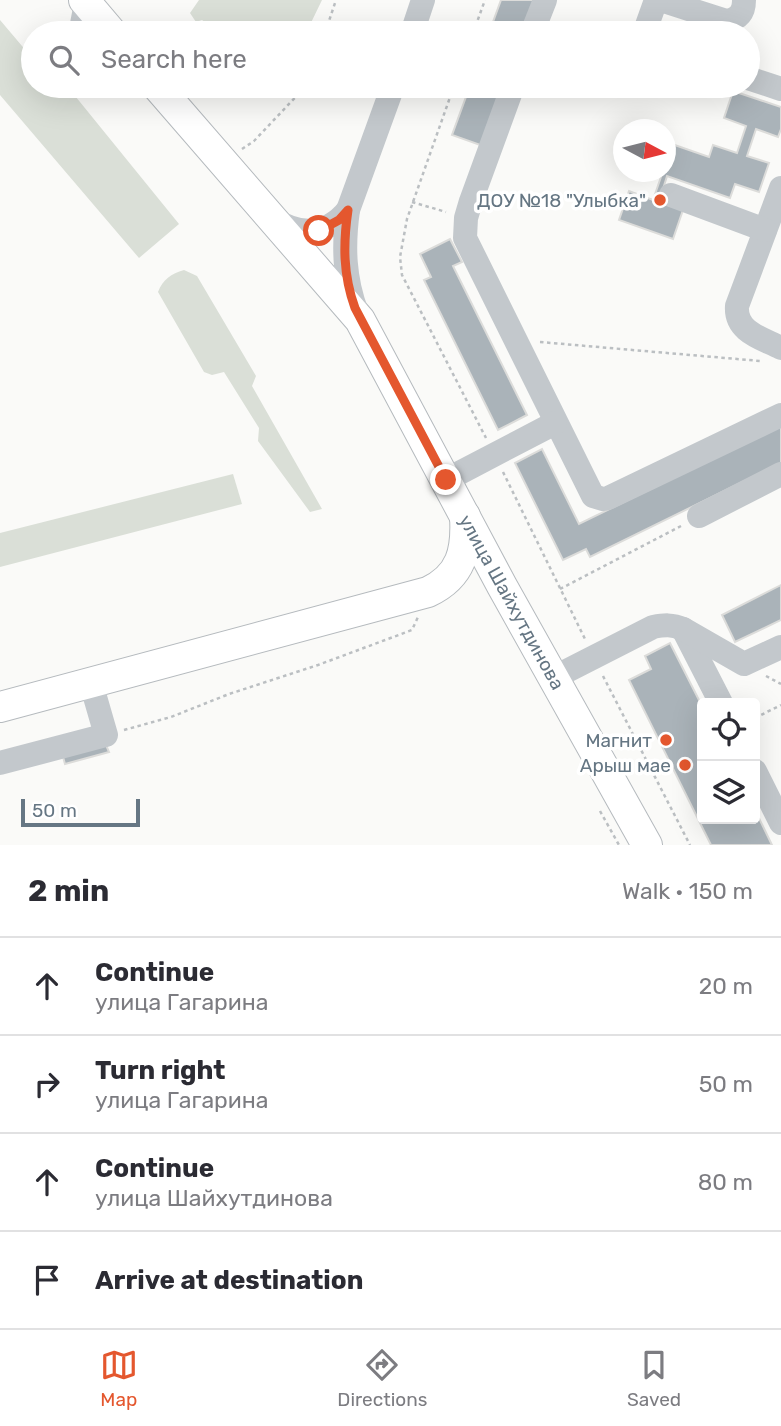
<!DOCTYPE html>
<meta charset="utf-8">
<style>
body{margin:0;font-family:Rubik,sans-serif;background:#f7f7f7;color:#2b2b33}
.controls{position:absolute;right:21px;bottom:21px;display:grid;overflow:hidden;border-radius:7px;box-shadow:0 7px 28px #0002}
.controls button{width:63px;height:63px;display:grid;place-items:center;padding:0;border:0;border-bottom:2px solid #e1e1e2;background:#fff;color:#2b2b33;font:35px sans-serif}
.compass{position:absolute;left:613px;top:119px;width:63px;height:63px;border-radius:50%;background:#fff;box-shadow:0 7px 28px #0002;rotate:97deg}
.scale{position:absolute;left:21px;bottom:18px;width:119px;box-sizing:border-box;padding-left:7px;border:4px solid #657683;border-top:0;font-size:19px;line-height:24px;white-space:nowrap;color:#657683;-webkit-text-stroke:5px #fff;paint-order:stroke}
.stop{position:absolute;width:21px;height:21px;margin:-16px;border:5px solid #e4572e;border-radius:50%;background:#fff}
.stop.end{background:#e4572e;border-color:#fff;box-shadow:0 2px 7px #0008}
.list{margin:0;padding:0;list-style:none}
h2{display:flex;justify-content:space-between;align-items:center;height:91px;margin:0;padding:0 28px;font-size:30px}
h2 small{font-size:23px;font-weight:400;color:#7c7c81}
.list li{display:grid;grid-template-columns:46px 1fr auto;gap:21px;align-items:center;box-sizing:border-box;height:98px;padding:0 28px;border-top:2px solid #e1e1e2}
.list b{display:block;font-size:26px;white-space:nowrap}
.list p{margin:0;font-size:23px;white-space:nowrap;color:#7c7c81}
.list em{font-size:23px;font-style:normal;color:#7c7c81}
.icon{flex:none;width:38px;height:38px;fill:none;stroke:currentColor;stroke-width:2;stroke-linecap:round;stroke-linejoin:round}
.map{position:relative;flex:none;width:781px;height:845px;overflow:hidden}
.search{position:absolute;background:#fff;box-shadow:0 7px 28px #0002;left:21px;right:21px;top:21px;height:77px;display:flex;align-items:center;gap:18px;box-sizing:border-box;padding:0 24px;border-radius:38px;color:#7c7c81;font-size:26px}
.sheet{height:483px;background:#fff}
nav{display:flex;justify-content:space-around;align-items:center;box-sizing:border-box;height:98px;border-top:2px solid #e1e1e2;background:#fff;font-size:19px;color:#7c7c81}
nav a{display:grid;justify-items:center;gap:4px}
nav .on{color:#e4572e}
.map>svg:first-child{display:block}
</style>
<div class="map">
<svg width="781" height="845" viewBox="0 0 781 845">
<rect width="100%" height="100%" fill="#fafaf8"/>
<g fill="#dadfd7">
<path d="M199,0H322L306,33H224L225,26L218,21L209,25L202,20L196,22L190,13Z"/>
<path d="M0,20L33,59V86H67L179,224L139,258L0,95Z"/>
<path d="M184,270L197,276L256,376L252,386L322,509L310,512L258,441L259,428L224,372L212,375L204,372L158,292C163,279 171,274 184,270Z"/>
<path d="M233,474L242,504L0,567V533Z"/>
</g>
<g fill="#aab3b9" stroke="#dcdcda" stroke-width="2">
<path d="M501,0H537L525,33H489Z"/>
<path d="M470,86H505L483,146L452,135Z"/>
<path d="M733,91L781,107V129L778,137L756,129L747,156L769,163L759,192L735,184L730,198L667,176L659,202L683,210L673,239L619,220L629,191L653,200L662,174L655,172H666V142L709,157L713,145L737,153L746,126L724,118Z"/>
<path d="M450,239L462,262L453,266L527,415L498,430L424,280L431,277L420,254Z"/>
<path d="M781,425V463L590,557L586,549L563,560L515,463L542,449L579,524Z"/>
<path d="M781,585V620L735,642L722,615Z"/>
<path d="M670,643L702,706V819H755V810L772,845H711L629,680L651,669L645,656Z"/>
<path d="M106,745L109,752L65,764L63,757Z"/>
</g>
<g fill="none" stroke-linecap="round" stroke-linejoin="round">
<defs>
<g id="major">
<path d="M84,0L112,33"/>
<path d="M157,86L360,320L502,586L647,845"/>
<path d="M0,707L428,592C462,576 467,550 465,516"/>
</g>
</defs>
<use href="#major" stroke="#b5babe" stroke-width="32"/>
<g stroke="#bbbfc2" stroke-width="2.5" stroke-dasharray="3.5 3.5" stroke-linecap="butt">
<path d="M325,33L336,0"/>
<path d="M473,33L485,0"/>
<path d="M454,86L407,219L400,257L402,275L486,438"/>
<path d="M242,149L254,141L306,86"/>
<path d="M412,202L446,212"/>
<path d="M540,342L760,361"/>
<path d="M503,472L585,639"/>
<path d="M560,589L681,526"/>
<path d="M603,676L690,845"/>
<path d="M766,676L781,684"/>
<path d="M755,718L781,705"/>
<path d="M124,730L171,717L229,694L318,665L412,630L418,617"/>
<path d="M600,811L619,845"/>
</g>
<g stroke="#c3c8cc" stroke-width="24">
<path d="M661,0L726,21C738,19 744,13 744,0"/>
<path d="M86,3L82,24L87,33"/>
<path d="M412,33L423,0"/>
<path d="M532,33L545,0"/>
<path d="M646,33V28L656,0"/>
<path d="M748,78L781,89"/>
<path d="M513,86L471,201L466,218L465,238L593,496L603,499L608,498L781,415"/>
<path d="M781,188L737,306C735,332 762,338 781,348"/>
<path d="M671,195L765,230"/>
<path d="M272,218C299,236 327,236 348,210"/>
<path d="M357,313C344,279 343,246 348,210L393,86"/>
<path d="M446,480L555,423"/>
<path d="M699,516L781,474"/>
<path d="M683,629L721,703"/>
<path d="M553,678L653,627C664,625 672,624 683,629L744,664L781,647"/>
<path d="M0,763L106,735L91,683"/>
<path d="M755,771L781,823"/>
</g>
<use href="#major" stroke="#fff" stroke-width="30"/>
</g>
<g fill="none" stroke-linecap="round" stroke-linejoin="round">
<path stroke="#e4572e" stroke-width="9" d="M319,231L339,220L348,210C343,244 343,275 355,308L446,480"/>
</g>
<g fill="#e4572e" stroke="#fff" stroke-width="2.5">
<circle cx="660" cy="200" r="7"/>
<circle cx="666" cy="740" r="7"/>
<circle cx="685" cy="765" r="7"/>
</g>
<g text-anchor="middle" stroke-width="7" stroke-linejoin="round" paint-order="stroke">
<g font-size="19" fill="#657683" stroke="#fff" text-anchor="end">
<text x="646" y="207">ДОУ №18 "Улыбка"</text>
<text x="652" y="747">Магнит</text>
<text x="671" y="772">Арыш мае</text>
</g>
<g font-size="19" fill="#657683" stroke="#fff">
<text transform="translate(512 602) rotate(61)" y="7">улица Шайхутдинова</text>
</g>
</g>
</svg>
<div class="controls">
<button><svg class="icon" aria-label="locate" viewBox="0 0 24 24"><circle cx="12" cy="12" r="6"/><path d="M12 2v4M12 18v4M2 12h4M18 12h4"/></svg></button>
<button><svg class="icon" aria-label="layers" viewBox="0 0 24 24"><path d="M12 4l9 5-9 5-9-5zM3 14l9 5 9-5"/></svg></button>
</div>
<svg class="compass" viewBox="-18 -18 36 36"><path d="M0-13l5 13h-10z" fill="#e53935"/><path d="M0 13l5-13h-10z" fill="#7c7c81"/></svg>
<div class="scale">50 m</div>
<div class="stop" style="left:319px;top:231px"></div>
<div class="stop end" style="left:446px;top:480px"></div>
<div class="search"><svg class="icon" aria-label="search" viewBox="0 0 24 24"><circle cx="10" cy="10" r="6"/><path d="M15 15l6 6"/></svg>Search here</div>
</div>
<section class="sheet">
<h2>2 min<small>Walk · 150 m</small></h2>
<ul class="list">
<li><svg class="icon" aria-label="ahead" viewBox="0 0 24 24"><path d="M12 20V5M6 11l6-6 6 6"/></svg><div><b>Continue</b><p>улица Гагарина</p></div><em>20 m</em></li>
<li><svg class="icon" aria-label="right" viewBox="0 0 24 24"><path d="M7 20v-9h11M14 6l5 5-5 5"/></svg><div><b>Turn right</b><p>улица Гагарина</p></div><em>50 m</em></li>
<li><svg class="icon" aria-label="ahead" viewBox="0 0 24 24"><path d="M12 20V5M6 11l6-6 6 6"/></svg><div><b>Continue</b><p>улица Шайхутдинова</p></div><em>80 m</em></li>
<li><svg class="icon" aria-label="arrive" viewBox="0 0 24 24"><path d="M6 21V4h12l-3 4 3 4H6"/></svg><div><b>Arrive at destination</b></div></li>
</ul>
</section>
<nav>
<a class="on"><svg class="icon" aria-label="map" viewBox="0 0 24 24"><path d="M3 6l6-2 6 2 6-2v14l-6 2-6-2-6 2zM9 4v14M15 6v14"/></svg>Map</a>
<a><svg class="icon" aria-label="directions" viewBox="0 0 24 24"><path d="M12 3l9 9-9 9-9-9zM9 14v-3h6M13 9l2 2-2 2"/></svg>Directions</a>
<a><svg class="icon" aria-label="saved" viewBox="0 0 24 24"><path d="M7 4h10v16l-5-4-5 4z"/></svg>Saved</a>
</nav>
